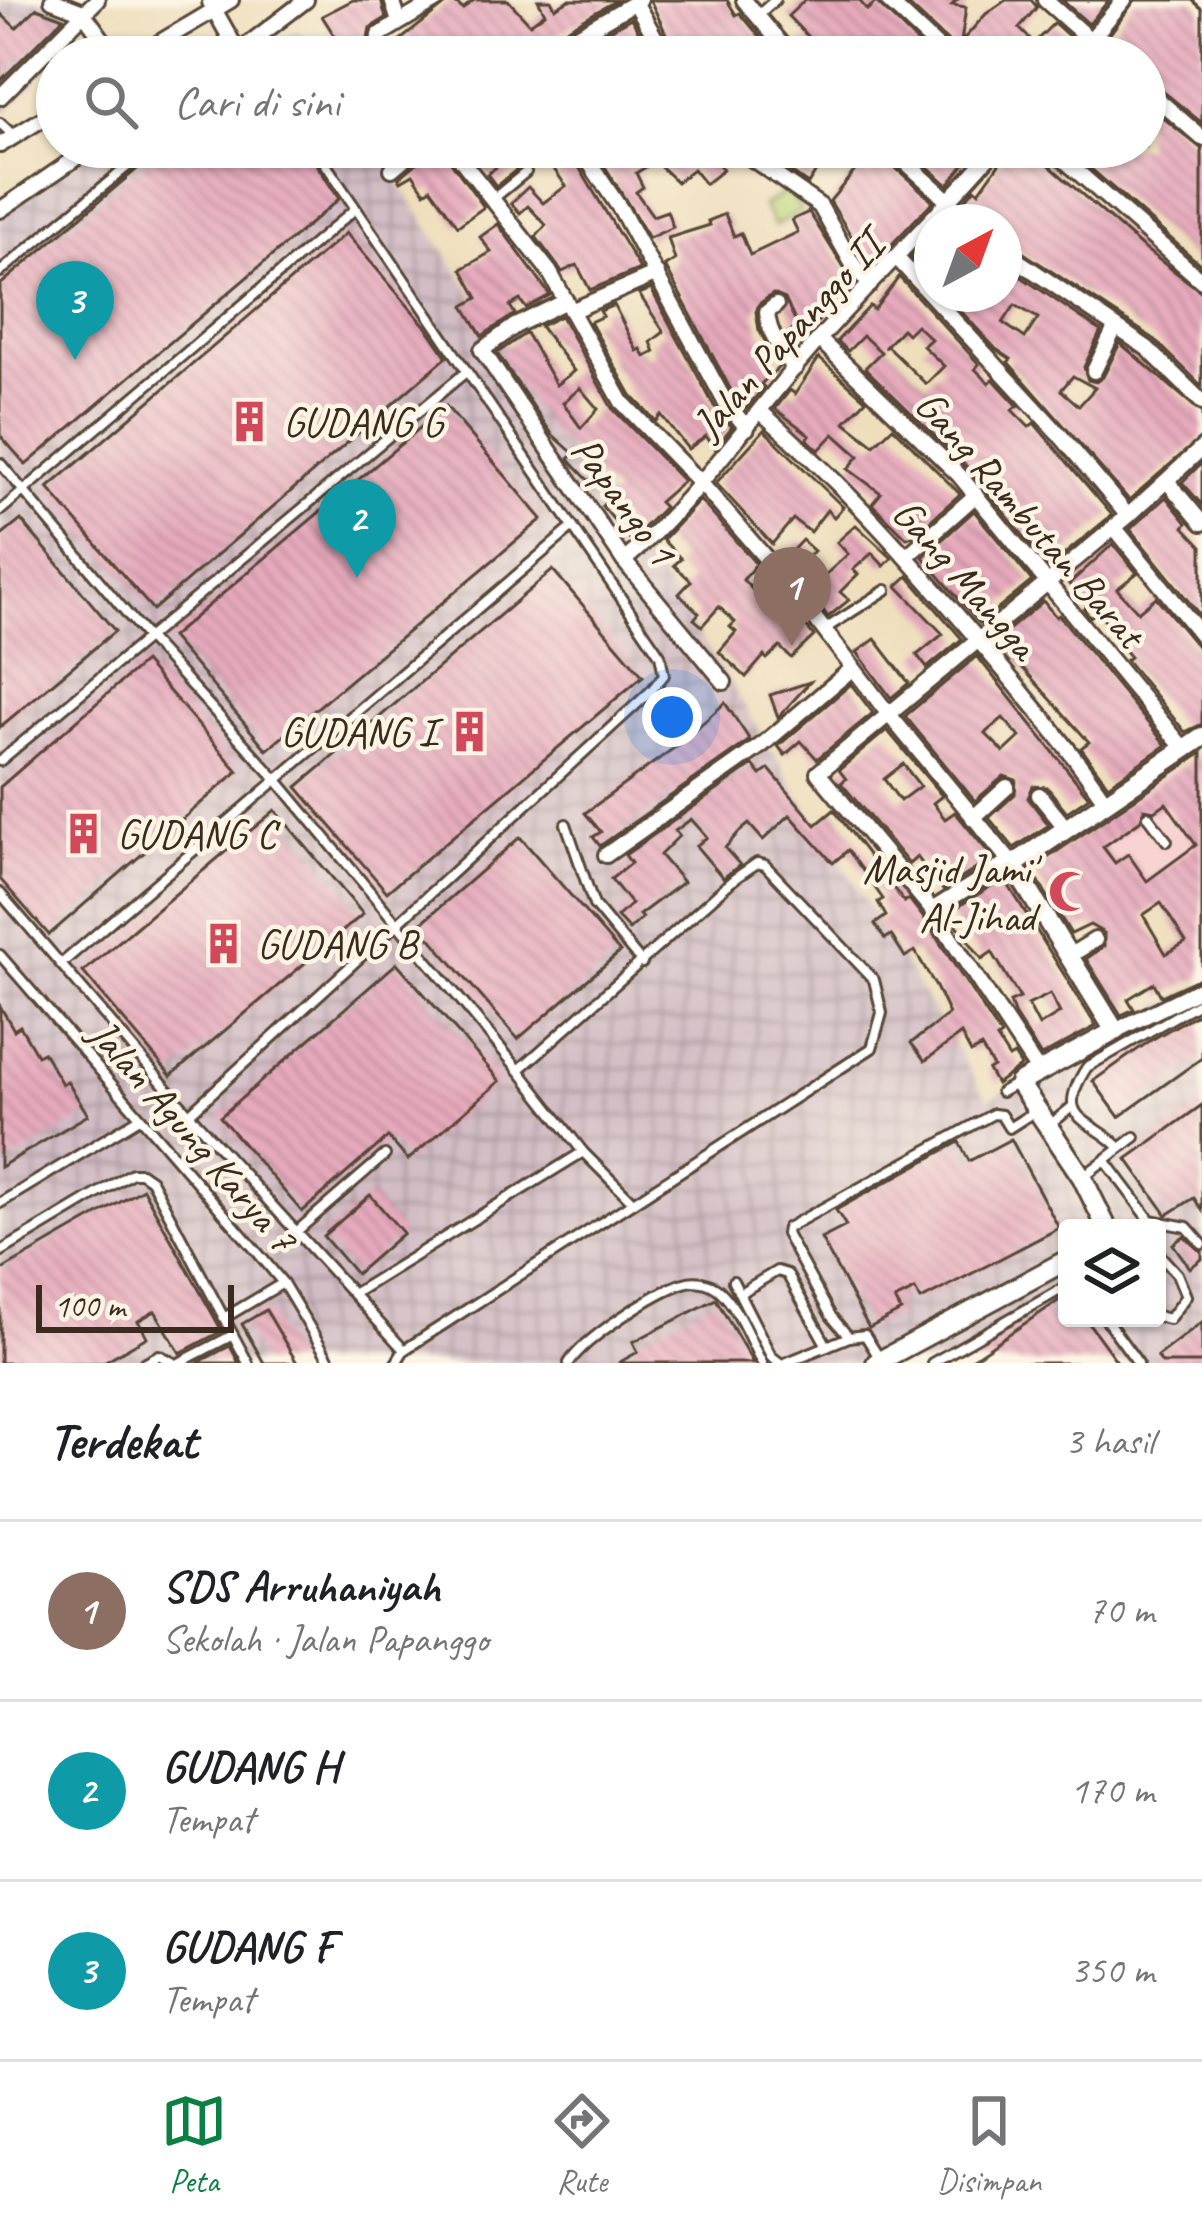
<!DOCTYPE html>
<html lang="id">
<meta charset="utf-8">
<style>
body{margin:0;font-family:Caveat,sans-serif;background:#f6f6f6;color:#202124}
.controls{position:absolute;right:36px;bottom:36px;display:grid;overflow:hidden;border-radius:12px;box-shadow:0 3px 9px #0004}
.controls button{width:108px;height:108px;display:grid;place-items:center;padding:0;border:0;border-bottom:3px solid #e0e0e0;background:#fff;color:#202124;font:60px sans-serif}
.compass{position:absolute;left:914px;top:204px;width:108px;height:108px;border-radius:50%;background:#fff;box-shadow:0 3px 9px #0004;rotate:41deg}
.scale{position:absolute;left:36px;bottom:30px;width:198px;box-sizing:border-box;padding-left:12px;border:6px solid #3b2a1e;border-top:0;font-size:33px;line-height:42px;white-space:nowrap;color:#3b2a1e;-webkit-text-stroke:9px #fcf5e5;paint-order:stroke}
.you{position:absolute;left:672px;top:717px;width:42px;height:42px;margin:-30px;border:9px solid #fff;border-radius:50%;background:#1a73e8;box-shadow:0 0 0 18px #1a73e833}
.badge{display:grid;place-items:center;width:78px;height:78px;border-radius:50%;background:#0b8043;color:#fff;font-size:39px;font-weight:700}
.pin{position:absolute;translate:-50% -99px;filter:drop-shadow(0 3px 6px #0008)}
.pin::after{content:'';position:absolute;top:63px;width:42px;height:36px;background:inherit;clip-path:polygon(0 0,100% 0,50% 100%)}
.list{margin:0;padding:0;list-style:none}
h2{display:flex;justify-content:space-between;align-items:center;height:156px;margin:0;padding:0 48px;font-size:51px}
h2 small{font-size:39px;font-weight:400;color:#757577}
.list li{display:grid;grid-template-columns:78px 1fr auto;gap:36px;align-items:center;box-sizing:border-box;height:180px;padding:0 48px;border-top:3px solid #e0e0e0}
.list b{display:block;font-size:45px;white-space:nowrap}
.list p{margin:0;font-size:39px;white-space:nowrap;color:#757577}
.list em{font-size:39px;font-style:normal;color:#757577}
.icon{flex:none;width:66px;height:66px;fill:none;stroke:currentColor;stroke-width:2;stroke-linecap:round;stroke-linejoin:round}
.map{position:relative;flex:none;width:1202px;height:1363px;overflow:hidden}
.search{position:absolute;background:#fff;box-shadow:0 3px 9px #0004;left:36px;right:36px;top:36px;height:132px;display:flex;align-items:center;gap:30px;box-sizing:border-box;padding:0 42px;border-radius:66px;color:#757577;font-size:45px}
.sheet{height:696px;background:#fff}
nav{display:flex;justify-content:space-around;align-items:center;box-sizing:border-box;height:168px;border-top:3px solid #e0e0e0;background:#fff;font-size:33px;color:#757577}
nav a{display:grid;justify-items:center;gap:6px}
nav .on{color:#0b8043}
.map>svg:first-child{display:block}
</style>
<div class="map">
<svg width="1202" height="1363" viewBox="0 0 1202 1363">
<defs>
<pattern id="industrial-grid" width="8" height="8" patternUnits="userSpaceOnUse" patternTransform="scale(3)"><rect width="8" height="8" fill="#d2bdc5"/><path d="M0 4h8M4 0v8" fill="none" stroke="#ac9a9f"/></pattern>
<pattern id="building-back-hatch" width="6" height="6" patternUnits="userSpaceOnUse" patternTransform="scale(3)"><rect width="6" height="6" fill="#e7aabd"/><path d="M-1 5l2 2M0 0l6 6M5-1l2 2" fill="none" stroke="#bc8b99"/></pattern>
</defs>
<rect width="100%" height="100%" fill="#fcf5e5"/>
<filter id="ink" filterUnits="userSpaceOnUse"><feTurbulence type="fractalNoise" baseFrequency=".00833" numOctaves="2"/><feDisplacementMap in="SourceGraphic" scale="24" xChannelSelector="R" yChannelSelector="G"/><feConvolveMatrix kernelMatrix="1 2 1 2 8 2 1 2 1" color-interpolation-filters="sRGB"/></filter>
<filter id="wash" filterUnits="userSpaceOnUse"><feTurbulence type="fractalNoise" baseFrequency=".004" numOctaves="4" result="noise"/><feDisplacementMap in="SourceGraphic" scale="48" xChannelSelector="R" yChannelSelector="G"/><feGaussianBlur stdDeviation="2.7" result="paint"/><feColorMatrix in="noise" values="0 0 0 0 0 0 0 0 0 0 0 0 0 0 0 0 0 1.4 0 .05"/><feComposite in="paint" operator="in"/></filter>
<g filter="url(#wash)">
<rect width="100%" height="100%" fill="#eedebc"/>
<path fill="#f7cfd0" d="M1174,767L1202,809V870L1164,904L1124,928L1069,840Z"/>
<g fill="url(#industrial-grid)" fill-rule="evenodd">
<path d="M0,0H94L29,90L0,116Z"/>
<path d="M298,31L316,57H252Z"/>
<path d="M93,147H375L730,683L988,1100L1202,984V1363H0V200ZM1067,1228H1157V1318H1067Z"/>
</g>
<g fill="#bcd57a" stroke="#7c804c" stroke-width="3">
<path d="M470,147H522L488,172Z"/>
<path d="M789,190L801,211L775,226L763,206Z"/>
</g>
<g id="blocks">
<g fill="url(#building-back-hatch)" fill-rule="evenodd">
<path d="M353,0H381L386,18L370,28L367,43L375,57H348L322,16Z"/>
<path d="M451,0L463,9L474,0H508L530,24L545,13L538,0H551L555,8L569,0H617L535,47L530,57H401L394,45Z"/>
<path d="M650,0H727L736,15L740,13L776,56L677,57Z"/>
<path d="M805,0H859L867,10L876,2L932,57H813L802,45L809,38L788,16Z"/>
<path d="M903,0H957L952,5L966,7L961,42L986,14L1006,0H1031L1037,7L1019,28L1034,43L1054,23L1074,41L1065,57H959L956,49Z"/>
<path d="M1062,0H1109L1089,24Z"/>
<path d="M1135,0H1192L1202,9V123L1145,77V57H1120L1106,39Z"/>
<path d="M37,8L63,18L0,81V13L16,28Z"/>
<path d="M631,18L649,50L635,57H563Z"/>
<path d="M1145,103L1202,149V266L1066,147H1145Z"/>
<path d="M163,147H305L339,199L26,465L0,435V285Z"/>
<path d="M429,147H440L484,207L458,226L431,188L425,192L413,174L401,181L399,178L425,156Z"/>
<path d="M593,147H638L649,165L636,173L643,187L636,192L653,216L667,211L673,227L649,238Z"/>
<path d="M662,147H724L714,158L723,170L705,184L693,169L677,182L650,157Z"/>
<path d="M764,147H831L808,184L762,152Z"/>
<path d="M847,147H878L881,155L933,201L870,267L830,201L863,161Z"/>
<path d="M906,147H978L948,185Z"/>
<path d="M1011,147H1044L1043,157L1053,169L1141,246L1202,292V386L1154,339L1004,240V222H983L965,200L975,188L979,192Z"/>
<path d="M568,149L640,269L590,290L577,265L562,272L536,237L546,225L528,206L520,213L511,203L528,187L543,203L566,186L551,165Z"/>
<path d="M515,153L524,164L496,186L487,174Z"/>
<path d="M809,212L854,284L797,343L795,350L785,334L798,327L785,299L773,294L759,304L756,312L759,330L779,367L761,384L764,387L746,409L733,394L665,266L675,260L668,238L710,225L708,221L725,214L734,236L741,233L750,255L798,232L792,220Z"/>
<path d="M498,224L550,295L526,308L520,300L510,306L515,314L482,336L464,306L478,298L462,269L491,252L480,237Z"/>
<path d="M346,233L427,328L447,357L153,610L48,488Z"/>
<path d="M932,235V279L911,257Z"/>
<path d="M1004,265L1101,331L1084,367L1088,380L1096,382L1103,377L1120,343L1202,413V437L1129,500L1008,362L1011,359L996,349L945,294H1004ZM1015,305L1038,318L1025,338L1003,323ZM1073,376L1095,388L1079,406L1061,390Z"/>
<path d="M899,277L979,364L975,369L989,383L993,379L1018,406L1012,410L1029,427L1034,423L1112,515L1049,567L967,467L865,368L881,352L863,336L848,351L837,341L870,306L874,310ZM916,325L931,339L923,346L944,366L926,384L887,346L884,348L902,329L907,334Z"/>
<path d="M651,289L714,406L732,427L715,448L706,436L688,449L661,415L656,421L631,395L590,322L603,316L600,311L614,305L637,351L641,349L645,357L655,352L651,342L664,332L639,294Z"/>
<path d="M561,316L612,408L683,481L659,502L664,507L631,540L602,506L615,493L595,476L589,481L572,463L569,459L574,454L552,434L497,353L526,333L556,385L574,371L540,326ZM580,388L598,409L581,428L563,403Z"/>
<path d="M819,358L866,400L845,422L874,445L893,427L960,494L913,536L907,538L872,504L881,493L848,469L859,456L852,450L834,434L819,450L807,439L810,435L775,409L790,390L795,394Z"/>
<path d="M446,406L542,519L267,750L171,637Z"/>
<path d="M764,430L843,507L834,517L827,510L810,532L793,519L772,544L716,483Z"/>
<path d="M1202,463V505L1182,482Z"/>
<path d="M1166,497L1187,523L1184,527L1202,546V618L1130,529Z"/>
<path d="M700,500L756,564L743,580L754,591L767,577L814,636L791,658L780,647L767,659L764,656L746,677L719,652L736,632L730,627L735,622L719,607L702,626L694,619L699,613L679,594L691,581L674,565L681,559L663,540Z"/>
<path d="M974,511L1032,581L980,624L923,557Z"/>
<path d="M21,520L115,631L0,727V537Z"/>
<path d="M856,525L892,558L884,566L872,553L853,570L858,574L840,592L849,600L828,617L808,591L848,554L837,542Z"/>
<path d="M802,540L814,551L801,565L789,554Z"/>
<path d="M1113,544L1137,573L1117,589L1138,612L1156,597L1202,652V724L1185,732L1126,660L1130,657L1112,636L1116,633L1097,611L1090,617L1084,609L1088,605L1069,584Z"/>
<path d="M553,570L643,676L387,892L297,787Z"/>
<path d="M908,576L962,639L927,668L917,655L943,634L897,586Z"/>
<path d="M1043,601L1056,617L1059,615L1166,745L1108,785L1081,748L1089,742L1004,647L1001,649L994,642Z"/>
<path d="M875,639L909,683L891,698L857,652Z"/>
<path d="M977,656L1089,797L1067,812L1047,787L1033,786L1028,798L1049,825L1014,848L989,818L1015,794L1016,780L1004,776L975,801L905,716ZM1003,718L1020,737L1004,752L985,733Z"/>
<path d="M144,662L238,771L49,935L0,879V787Z"/>
<path d="M810,682L782,713L778,717L770,695Z"/>
<path d="M851,684L873,713L817,759L801,741L785,755L778,746Z"/>
<path d="M725,703L750,740L600,846L593,837L601,832L585,813L678,745Z"/>
<path d="M887,730L942,796L933,803L945,819L955,812L993,858L943,890L917,857L909,864L841,783L846,779L839,770ZM903,764L920,786L900,801L884,779Z"/>
<path d="M1202,753V977L1161,996L1154,983L1128,999L1134,1009L1121,1015L1086,959L1104,946V933L1090,925L1071,934L1031,869ZM1166,803L1196,845L1147,881L1128,854L1115,863L1103,847L1141,820L1144,809L1155,811ZM1161,903L1186,942L1166,954L1143,915Z"/>
<path d="M753,765L761,775L769,769L816,825L834,810L904,902L909,899L923,917L1001,1036L997,1039L1009,1058L1014,1055L1021,1066L996,1084L988,1070L993,1067L981,1047L971,1053L961,1034L925,1061L911,1043L949,1014L936,987L915,951L905,957L891,935L885,939L875,924L886,916L878,902L883,899L848,850L833,863L790,815L763,840L749,824L738,833L725,848L740,865L723,878L696,846L707,837L691,819L675,831L679,836L660,855L683,882L639,915L642,918L629,930L617,917L631,904L611,879L631,863L625,855Z"/>
<path d="M275,810L363,914L171,1076L83,972Z"/>
<path d="M520,837L620,952L518,1039L419,925Z"/>
<path d="M1004,878L1096,1026L1041,1056L1014,1014L1010,1002L1020,998L992,952L982,959L948,913ZM1050,994L1060,1013L1039,1026L1028,1005Z"/>
<path d="M397,963L500,1081L408,1160L388,1137L302,1212L220,1117Z"/>
<path d="M0,1006L14,1030L20,1026L37,1055L43,1052L62,1084L67,1081L88,1115L0,1167Z"/>
<path d="M1202,1011V1058L1119,1117L1093,1081L1151,1040Z"/>
<path d="M1202,1105V1210L1194,1198L1167,1215L1127,1159Z"/>
<path d="M1011,1139L1059,1228L921,1300L915,1290L895,1300L901,1311L869,1328L821,1239L846,1226L836,1210L959,1142L969,1161Z"/>
<path d="M143,1189L222,1331L180,1353L155,1311L138,1321L147,1337L102,1363H0V1271Z"/>
<path d="M370,1195L403,1233L356,1274L323,1236Z"/>
<path d="M1184,1236L1202,1252V1259L1190,1268L1173,1244Z"/>
<path d="M1067,1295V1318H1085L1118,1363H966Z"/>
<path d="M716,1299L753,1363H618L638,1352L633,1342Z"/>
<path d="M266,1310L297,1363H264L242,1324Z"/>
<path d="M1202,1322V1363H1162L1157,1356Z"/>
<path d="M230,1346L239,1363H197Z"/>
</g>
</g>
</g>
<g filter="url(#ink)">
<use href="#blocks" fill-opacity="0" stroke="#564536" stroke-width="3"/>
<g fill="none" stroke-linecap="round" stroke-linejoin="round">
<defs>
<g id="service">
<path d="M758,15L775,0"/>
<path d="M0,123L14,136"/>
<path d="M493,199L526,172"/>
<path d="M0,272L151,147"/>
<path d="M0,463L146,636L277,780L519,1070L583,1152L633,1202"/>
<path d="M0,511L355,209"/>
<path d="M825,629L886,590"/>
<path d="M0,761L466,372"/>
<path d="M1148,816L1167,841"/>
<path d="M566,824L594,905L642,963"/>
<path d="M0,893L189,1114L404,1350"/>
<path d="M0,955L258,1253L283,1283L331,1363"/>
<path d="M61,964L573,527"/>
<path d="M1001,1092L1017,1083"/>
<path d="M189,1114L651,691L664,675L660,655L314,147"/>
<path d="M1051,1124L1073,1106"/>
<path d="M1120,1148C1092,1118 1051,1122 1087,1067L1202,1001"/>
<path d="M1105,1160L1150,1220L1187,1227L1202,1244"/>
<path d="M1084,1176L1135,1137"/>
<path d="M0,1203L138,1119"/>
<path d="M296,1232L385,1155"/>
<path d="M0,1252L132,1173H141L151,1180L224,1318L283,1283"/>
<path d="M1157,1252L1177,1274L1186,1296L1169,1319L1157,1316"/>
<path d="M733,1281L771,1356L780,1363"/>
<path d="M740,1293L777,1271L787,1274L827,1346"/>
<path d="M353,1294L583,1152"/>
<path d="M224,1318L248,1363"/>
<path d="M1105,1318L1138,1363"/>
<path d="M880,1359L865,1335L849,1337L831,1316L786,1234L787,1228L993,1114L1001,1115L1009,1128L1037,1110"/>
<path d="M144,1363L159,1355L174,1363"/>
<path d="M179,1363L233,1335"/>
<path d="M396,1363L404,1350L872,1048L882,1013L874,980L765,865L757,863L734,879L519,1070"/>
<path d="M569,1363C584,1339 655,1292 684,1283C695,1279 710,1282 719,1290C738,1307 750,1341 762,1363"/>
<path d="M785,1363L849,1337"/>
<path d="M932,1363L1067,1286"/>
</g>
<g id="minor">
<path d="M52,0L83,12L115,57"/>
<path d="M392,0L399,22"/>
<path d="M744,0L792,57"/>
<path d="M887,0L948,57"/>
<path d="M1045,0L1109,57"/>
<path d="M210,2L238,52L235,54"/>
<path d="M635,2L666,57"/>
<path d="M238,52L306,0"/>
<path d="M135,57L231,0"/>
<path d="M390,57L378,44L379,35L437,0"/>
<path d="M541,57L639,0"/>
<path d="M1076,57L1124,0"/>
<path d="M1145,88L1202,138"/>
<path d="M0,97L97,0"/>
<path d="M0,145L57,110"/>
<path d="M451,147L549,271L622,402L706,489L795,592L887,712L1013,865"/>
<path d="M579,147L621,210L724,400L747,428"/>
<path d="M735,147L820,206L852,263L870,285"/>
<path d="M889,147L972,222"/>
<path d="M1054,151L1202,281"/>
<path d="M392,169L418,147"/>
<path d="M0,210L92,147"/>
<path d="M1004,251L1147,348L1202,402"/>
<path d="M897,258L1060,435L1128,516"/>
<path d="M566,301L515,326L482,350L624,561L724,682"/>
<path d="M776,305L767,312C768,331 781,354 795,368"/>
<path d="M571,311L657,274"/>
<path d="M819,339L959,475L1184,749"/>
<path d="M1094,371L1115,328"/>
<path d="M761,412C844,484 914,564 985,648C1027,698 1069,747 1106,802"/>
<path d="M1167,481L1202,523"/>
<path d="M1114,527L1202,636"/>
<path d="M908,555L976,495"/>
<path d="M624,561C699,497 754,411 820,338C878,273 940,213 997,147"/>
<path d="M1039,795L1066,828"/>
<path d="M973,818L1007,787"/>
<path d="M606,855L762,745L853,668"/>
<path d="M932,910L1010,861"/>
<path d="M1069,956L1095,940"/>
<path d="M1115,1031L1202,988"/>
<path d="M1038,1071L932,910L818,773L1128,516L1202,448"/>
</g>
<g id="tertiary">
<path d="M1107,1228L1082,1177L1019,1083L1115,1031L1013,865L1202,737"/>
<path d="M876,1363L1067,1260"/>
</g>
</defs>
<use href="#service" stroke="#564536" stroke-width="14"/>
<use href="#minor" stroke="#564536" stroke-width="20"/>
<use href="#tertiary" stroke="#564536" stroke-width="24"/>
<use href="#service" stroke="#fff" stroke-width="8"/>
<use href="#minor" stroke="#fff" stroke-width="14"/>
<use href="#tertiary" stroke="#fff" stroke-width="18"/>
</g>
</g>
<defs>
<symbol id="building-bare" viewBox="-9 -9 18 18"><path d="M-4-6H4V6H1V3H-1V6H-4ZM-2.5-4.3h1.7v1.8h-1.7ZM.8-4.3h1.7v1.8H.8ZM-2.5-1h1.7V.8h-1.7ZM.8-1h1.7V.8H.8Z" fill="#d1495b" stroke="#fcf5e5" stroke-width="2.5" paint-order="stroke"/></symbol>
<symbol id="mosque-bare" viewBox="-9 -9 18 18"><path d="M3.5-4.9A6 6 0 1 0 3.5 4.9A5 5 0 1 1 3.5-4.9Z" fill="#d1495b" stroke="#fcf5e5" stroke-width="2.5" paint-order="stroke"/></symbol>
</defs>
<g fill-rule="evenodd">
<use href="#building-bare" x="220" y="392" width="59" height="59"/>
<use href="#building-bare" x="440" y="702" width="59" height="59"/>
<use href="#building-bare" x="54" y="804" width="59" height="59"/>
<use href="#mosque-bare" x="1040" y="862" width="59" height="59"/>
<use href="#building-bare" x="194" y="914" width="59" height="59"/>
</g>
<g text-anchor="middle" stroke-width="9" stroke-linejoin="round" paint-order="stroke">
<g font-size="42" fill="#3b2a1e" stroke="#fcf5e5">
<text transform="translate(787 334) rotate(-48)" y="15">Jalan Papanggo II</text>
<text transform="translate(625 500) rotate(54)" y="15">Papango 1</text>
<text transform="translate(1031 518) rotate(49)" y="15">Gang Rambutan Barat</text>
<text transform="translate(966 578) rotate(49)" y="15">Gang Mangga</text>
<text transform="translate(194 1135) rotate(49)" y="15">Jalan Agung Karya 7</text>
</g>
<g font-size="42" fill="#3b2a1e" stroke="#fcf5e5" text-anchor="start">
<text x="283" y="436">GUDANG G</text>
<text x="436" y="746" text-anchor="end">GUDANG I</text>
<text x="117" y="848">GUDANG C</text>
<text x="1035" y="883" text-anchor="end">Masjid Jami'<tspan x="1035" dy="48">Al-Jihad</tspan></text>
<text x="257" y="958">GUDANG B</text>
</g>
</g>
</svg>
<div class="controls">
<button><svg class="icon" aria-label="layers" viewBox="0 0 24 24"><path d="M12 4l9 5-9 5-9-5zM3 14l9 5 9-5"/></svg></button>
</div>
<svg class="compass" viewBox="-18 -18 36 36"><path d="M0-13l5 13h-10z" fill="#e53935"/><path d="M0 13l5-13h-10z" fill="#757577"/></svg>
<div class="scale">100 m</div>
<div class="you"></div>
<div class="pin badge" style="left:792px;top:646px;background:#8d6e63">1</div>
<div class="pin badge" style="left:357px;top:578px;background:#0f9aa8">2</div>
<div class="pin badge" style="left:75px;top:360px;background:#0f9aa8">3</div>
<div class="search"><svg class="icon" aria-label="search" viewBox="0 0 24 24"><circle cx="10" cy="10" r="6"/><path d="M15 15l6 6"/></svg>Cari di sini</div>
</div>
<section class="sheet">
<h2>Terdekat<small>3 hasil</small></h2>
<ul class="list">
<li><span class="badge" style="background:#8d6e63">1</span><div><b>SDS Arruhaniyah</b><p>Sekolah · Jalan Papanggo</p></div><em>70 m</em></li>
<li><span class="badge" style="background:#0f9aa8">2</span><div><b>GUDANG H</b><p>Tempat</p></div><em>170 m</em></li>
<li><span class="badge" style="background:#0f9aa8">3</span><div><b>GUDANG F</b><p>Tempat</p></div><em>350 m</em></li>
</ul>
</section>
<nav>
<a class="on"><svg class="icon" aria-label="map" viewBox="0 0 24 24"><path d="M3 6l6-2 6 2 6-2v14l-6 2-6-2-6 2zM9 4v14M15 6v14"/></svg>Peta</a>
<a><svg class="icon" aria-label="directions" viewBox="0 0 24 24"><path d="M12 3l9 9-9 9-9-9zM9 14v-3h6M13 9l2 2-2 2"/></svg>Rute</a>
<a><svg class="icon" aria-label="saved" viewBox="0 0 24 24"><path d="M7 4h10v16l-5-4-5 4z"/></svg>Disimpan</a>
</nav>
